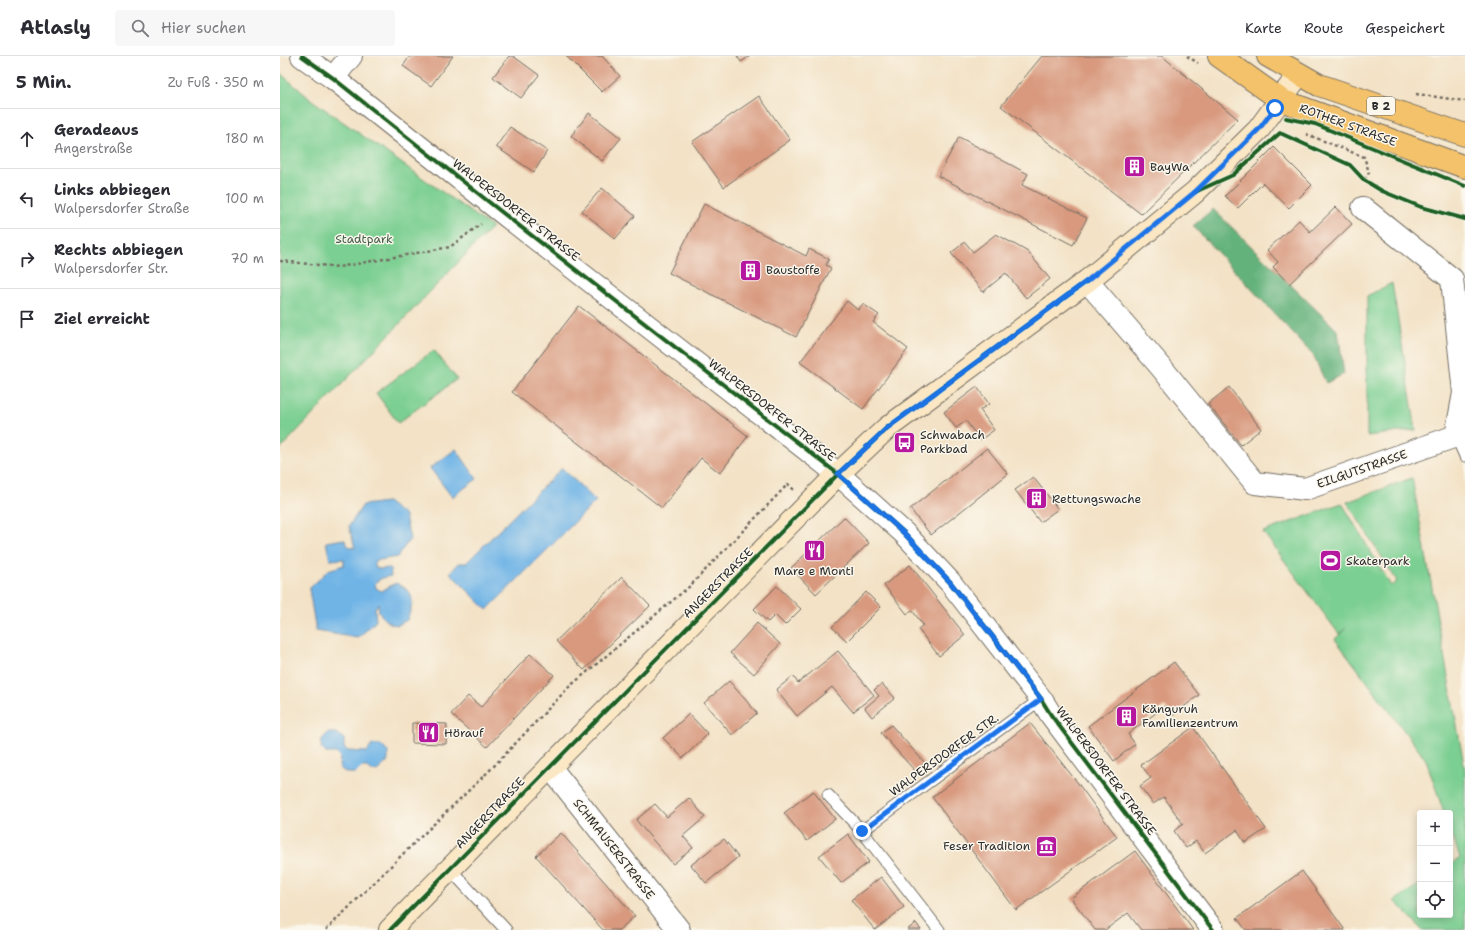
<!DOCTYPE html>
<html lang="de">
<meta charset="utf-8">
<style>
body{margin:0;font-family:"Shantell Sans",sans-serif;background:#f7f7f7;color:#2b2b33}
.controls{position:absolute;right:12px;bottom:12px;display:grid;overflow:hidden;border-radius:4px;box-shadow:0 2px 10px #0003}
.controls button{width:36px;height:36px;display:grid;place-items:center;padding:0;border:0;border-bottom:1px solid #e1e1e2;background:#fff;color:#2b2b33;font:20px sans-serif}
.stop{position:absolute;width:12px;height:12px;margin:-9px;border:3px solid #1a73e8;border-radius:50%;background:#fff}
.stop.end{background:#1a73e8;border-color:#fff;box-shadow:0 1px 4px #0008}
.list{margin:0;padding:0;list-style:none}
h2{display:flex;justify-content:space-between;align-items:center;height:52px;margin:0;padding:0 16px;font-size:17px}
h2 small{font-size:13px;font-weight:400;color:#7c7c81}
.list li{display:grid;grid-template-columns:26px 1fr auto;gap:12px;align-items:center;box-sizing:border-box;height:60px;padding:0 16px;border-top:1px solid #e1e1e2}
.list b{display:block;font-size:15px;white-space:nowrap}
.list p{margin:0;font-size:13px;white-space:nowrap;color:#7c7c81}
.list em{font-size:13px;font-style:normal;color:#7c7c81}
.icon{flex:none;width:22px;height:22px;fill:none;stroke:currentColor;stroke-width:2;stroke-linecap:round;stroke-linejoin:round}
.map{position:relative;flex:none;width:1185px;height:874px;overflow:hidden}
header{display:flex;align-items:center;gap:24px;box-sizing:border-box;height:56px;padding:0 20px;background:#fff;border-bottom:1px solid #e1e1e2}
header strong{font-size:19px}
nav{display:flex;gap:22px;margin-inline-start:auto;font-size:14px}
.search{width:280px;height:36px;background:#f7f7f7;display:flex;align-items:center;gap:10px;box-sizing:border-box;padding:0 14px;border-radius:4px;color:#7c7c81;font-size:15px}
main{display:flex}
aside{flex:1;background:#fff}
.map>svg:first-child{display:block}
</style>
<header>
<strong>Atlasly</strong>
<div class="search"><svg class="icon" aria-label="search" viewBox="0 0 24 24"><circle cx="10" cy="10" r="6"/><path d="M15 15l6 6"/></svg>Hier suchen</div>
<nav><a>Karte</a><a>Route</a><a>Gespeichert</a></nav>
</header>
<main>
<aside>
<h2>5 Min.<small>Zu Fuß · 350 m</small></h2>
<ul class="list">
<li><svg class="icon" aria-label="ahead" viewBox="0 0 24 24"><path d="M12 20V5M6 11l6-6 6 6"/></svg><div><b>Geradeaus</b><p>Angerstraße</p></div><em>180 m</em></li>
<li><svg class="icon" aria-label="left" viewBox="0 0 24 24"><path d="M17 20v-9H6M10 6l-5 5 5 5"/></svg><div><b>Links abbiegen</b><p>Walpersdorfer Straße</p></div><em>100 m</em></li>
<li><svg class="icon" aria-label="right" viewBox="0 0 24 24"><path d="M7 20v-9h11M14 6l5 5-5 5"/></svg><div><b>Rechts abbiegen</b><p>Walpersdorfer Str.</p></div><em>70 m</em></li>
<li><svg class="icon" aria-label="arrive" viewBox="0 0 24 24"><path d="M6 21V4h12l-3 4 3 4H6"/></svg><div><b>Ziel erreicht</b></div></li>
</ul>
</aside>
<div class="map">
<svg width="1185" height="874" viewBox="0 0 1185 874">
<rect width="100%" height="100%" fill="#fbf7ec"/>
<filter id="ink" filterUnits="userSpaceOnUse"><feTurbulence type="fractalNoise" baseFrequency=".025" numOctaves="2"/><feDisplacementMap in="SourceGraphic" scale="8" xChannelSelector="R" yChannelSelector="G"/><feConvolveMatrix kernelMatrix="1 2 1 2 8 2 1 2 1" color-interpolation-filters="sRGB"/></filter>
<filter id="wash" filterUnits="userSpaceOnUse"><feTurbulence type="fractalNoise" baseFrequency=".012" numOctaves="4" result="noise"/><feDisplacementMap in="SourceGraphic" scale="16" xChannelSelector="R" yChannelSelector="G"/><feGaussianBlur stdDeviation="0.9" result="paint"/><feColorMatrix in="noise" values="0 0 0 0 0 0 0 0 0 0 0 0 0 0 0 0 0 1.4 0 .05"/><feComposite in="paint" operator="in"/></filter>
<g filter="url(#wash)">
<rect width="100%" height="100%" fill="#f3e2c6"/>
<g fill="#7bcf92" stroke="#537d5e">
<path d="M0,17L29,42L212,171L0,393Z"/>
<path d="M1112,227L1136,374L1087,380V240Z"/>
<path d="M154,294L177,323L118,367L96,337Z"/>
<path d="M1132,422L1185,714V874H1143L1114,845L1140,828V859H1170V809L1180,802L1170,773V757H1164L1146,704L1055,583L1066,572L1059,578L983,476L1062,447L1111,530L1117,525L1067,446Z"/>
</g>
<path fill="#64b27c" stroke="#486e54" d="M933,153L1058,275L1064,318L1046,327L1033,299L913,170Z"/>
<g fill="#70b4e6" stroke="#4e7088">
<path d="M176,393L197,423L172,441L150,412Z"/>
<path d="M282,412L316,445L207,554L170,517L179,507H186Z"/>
<path d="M107,446L125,460L130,483L117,501L94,505L96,512L100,513L110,512L111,520L102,522L95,527L96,532L101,535L116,527C136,536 134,546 127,564L118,569L111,568L104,563L99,556L98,547L95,553L96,565L78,582L36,575L29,533L48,514L64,509V503L50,504L46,486L64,483L68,490L75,492L69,470L83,449Z"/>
<path d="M48,677H57L64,683V692L68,695L87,696L92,689H101L108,696V705L97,715H91L87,711H82L76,717H66L59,711L60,701L56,697H46L41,692L42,683Z"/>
</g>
<g id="blocks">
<g fill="#d8997e">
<path d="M130,0H173L151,30L123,10Z"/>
<path d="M229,0H233L259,19L241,42L213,21Z"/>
<path d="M286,0H322L340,20L322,36Z"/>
<path d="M457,0H470L461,6Z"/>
<path d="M762,0H882L958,63L861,158L721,50Z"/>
<path d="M479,40L510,84L444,131L412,86Z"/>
<path d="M309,57L341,82L322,105L291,80Z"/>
<path d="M230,71L267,95L254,116L216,91Z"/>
<path d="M679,81L748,118L742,129L807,162L793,189L658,120Z"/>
<path d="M994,91L1032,129L1009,152L983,127L958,152L945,140Z"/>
<path d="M322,132L355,160L335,183L302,155Z"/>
<path d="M424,148L526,200L529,193L549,203L546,209L551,212L516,281L389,217Z"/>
<path d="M1056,151L1072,168L1009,228L993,211L998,206L987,194L1019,164L1030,176Z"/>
<path d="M716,178L748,196L770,223L746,242L726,217L703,236L671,197L685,186L693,196Z"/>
<path d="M567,245L578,254L583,248L599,259L593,266L628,293L583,353L520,306Z"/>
<path d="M299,250L468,380L440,417L421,402L382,452L232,336Z"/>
<path d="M697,331L709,348L700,354L714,374L700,384L686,365L676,372L664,356Z"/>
<path d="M949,331L981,373L961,389L928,348Z"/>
<path d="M707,392L728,418L651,479L630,453Z"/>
<path d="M753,421L778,453L760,466L735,434Z"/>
<path d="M564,461L589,487L536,538L511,512Z"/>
<path d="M630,509L685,579L659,600L638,573L643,569L632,554L627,558L604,529Z"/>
<path d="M342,521L370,550L304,614L276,585Z"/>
<path d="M497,530L521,553L505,569L495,559L488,566L474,553Z"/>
<path d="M586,536L601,551L567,585L552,571Z"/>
<path d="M477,567L500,588L474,618L450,597Z"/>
<path d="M558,595L594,639L573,656L552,631L517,660L496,634L513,620L518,627Z"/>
<path d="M250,598L274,619L207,691L171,658L188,640L201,651Z"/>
<path d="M894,606L919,639L892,660L885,650L848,678L855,688L834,705L808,670Z"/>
<path d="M449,625L477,657L452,679L424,647Z"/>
<path d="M602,628L615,642L592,661L585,652L599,640L594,634Z"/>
<path d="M409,658L428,678L403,702L383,682Z"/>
<path d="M132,667L167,668L166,688L132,687Z"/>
<path d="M750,667L797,726L837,781L736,854L652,741Z"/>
<path d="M611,669L645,707L635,715L601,677Z"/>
<path d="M913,671L986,773L965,787L957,774L925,797L916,785L906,792L894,775L903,768L884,741L873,748L860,730L871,722L861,709Z"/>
<path d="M533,735L555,763L527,785L504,757Z"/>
<path d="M409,742L425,761L403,780L413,792L393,808L356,764L375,748L387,761Z"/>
<path d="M281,777L355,860L339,874H323L256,800Z"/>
<path d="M568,778L589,806L561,827L539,800Z"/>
<path d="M444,783L458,801L426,827L411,809Z"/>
<path d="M855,795L913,874H861L848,857L825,874H815L791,842Z"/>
<path d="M1022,815L1065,874H966L957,862Z"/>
<path d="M601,821L624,851L595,874L571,844Z"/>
<path d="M636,867L641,874H627Z"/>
</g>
</g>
</g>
<g filter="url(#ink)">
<use href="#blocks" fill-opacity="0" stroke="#716b61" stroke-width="1"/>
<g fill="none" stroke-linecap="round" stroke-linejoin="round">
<defs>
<g id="lane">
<path d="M1176,380L1185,400"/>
<path d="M548,739L582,775L659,874"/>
<path d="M582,775L761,643"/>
<path d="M170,813L226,874"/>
</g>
<g id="street">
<path d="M22,0L53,22L219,154L558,418L624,477L670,526L761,643L771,659L933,874"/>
<path d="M53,22L71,0"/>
<path d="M807,225L881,311L975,427L1025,433L1176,380L1184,337L1172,223L1083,152"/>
<path d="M270,711L399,874"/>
</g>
<path id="secondary" d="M110,874L558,418L607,372L807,225L915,136L979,73L1019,18"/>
<g id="primary">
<path d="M939,0L1001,44L1185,111"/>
<path d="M988,0L1039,29L1185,79"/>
</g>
</defs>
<use href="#lane" stroke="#716b61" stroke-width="13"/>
<use href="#street" stroke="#716b61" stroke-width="24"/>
<use href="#secondary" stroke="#716b61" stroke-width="24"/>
<use href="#primary" stroke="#716b61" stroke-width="24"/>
<g stroke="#716b61" stroke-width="2.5" stroke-dasharray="3 3" stroke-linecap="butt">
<path d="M907,0L918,7"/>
<path d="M1136,38L1185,45"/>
<path d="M1026,78L1084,101L1089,116L1084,124"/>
<path d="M0,205L59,211L170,191L201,168"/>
<path d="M46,874L124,797L212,712L289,631L410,530L508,428L514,434"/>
</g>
<use href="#lane" stroke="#fff" stroke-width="11"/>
<use href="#street" stroke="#fff" stroke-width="22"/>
<use href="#secondary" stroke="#fbe7c3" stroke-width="22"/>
<use href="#primary" stroke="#f4c26a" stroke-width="22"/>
<defs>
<g id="cycleway">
<path d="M22,0L53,22L219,154L558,418L624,477L670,526L761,643L771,659L933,874"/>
<path d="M1006,62L1035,68L1185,130"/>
<path d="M915,136L953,119L1000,77L1070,109L1084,124L1102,135L1141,151L1185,163"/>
<path d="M110,874L558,418L607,372L807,225"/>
</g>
</defs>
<use href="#cycleway" stroke="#fbf7ec" stroke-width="6"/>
<use href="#cycleway" stroke="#1b5e20" stroke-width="4"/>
</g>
</g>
<g fill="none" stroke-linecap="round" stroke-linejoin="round" filter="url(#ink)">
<path stroke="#1a73e8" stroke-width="5" d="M582,775L761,643L670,526L624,477L558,418L607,372L807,225L915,136L979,73L995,52"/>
</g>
<defs>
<symbol id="building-square" viewBox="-11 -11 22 22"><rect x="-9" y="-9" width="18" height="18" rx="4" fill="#b5179e" stroke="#fbf7ec"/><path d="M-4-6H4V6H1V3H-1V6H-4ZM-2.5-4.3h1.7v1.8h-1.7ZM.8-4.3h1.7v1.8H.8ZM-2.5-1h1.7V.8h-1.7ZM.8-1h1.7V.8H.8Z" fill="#fff"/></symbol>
<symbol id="bus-square" viewBox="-11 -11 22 22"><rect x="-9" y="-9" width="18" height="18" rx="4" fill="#b5179e" stroke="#fbf7ec"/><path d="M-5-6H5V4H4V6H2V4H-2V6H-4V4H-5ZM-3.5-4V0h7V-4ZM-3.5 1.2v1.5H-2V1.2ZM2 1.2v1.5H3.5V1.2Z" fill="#fff"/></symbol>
<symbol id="restaurant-square" viewBox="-11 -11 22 22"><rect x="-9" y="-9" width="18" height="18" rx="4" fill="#b5179e" stroke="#fbf7ec"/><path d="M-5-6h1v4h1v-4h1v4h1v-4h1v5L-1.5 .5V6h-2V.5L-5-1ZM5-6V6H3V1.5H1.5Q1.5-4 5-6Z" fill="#fff"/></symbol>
<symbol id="stadium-square" viewBox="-11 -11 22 22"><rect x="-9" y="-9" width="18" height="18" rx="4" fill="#b5179e" stroke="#fbf7ec"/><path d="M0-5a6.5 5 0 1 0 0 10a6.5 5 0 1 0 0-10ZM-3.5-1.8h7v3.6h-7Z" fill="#fff"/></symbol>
<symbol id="museum-square" viewBox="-11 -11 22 22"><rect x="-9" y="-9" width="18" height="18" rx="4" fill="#b5179e" stroke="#fbf7ec"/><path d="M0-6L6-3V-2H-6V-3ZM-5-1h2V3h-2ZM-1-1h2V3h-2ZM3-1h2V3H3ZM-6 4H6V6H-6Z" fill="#fff"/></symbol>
</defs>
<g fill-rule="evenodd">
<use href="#building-square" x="842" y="98" width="25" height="25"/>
<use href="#building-square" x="458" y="202" width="25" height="25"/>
<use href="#bus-square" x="612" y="374" width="25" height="25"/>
<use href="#building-square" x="744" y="430" width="25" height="25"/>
<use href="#restaurant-square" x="522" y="482" width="25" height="25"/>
<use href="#stadium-square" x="1038" y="492" width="25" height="25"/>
<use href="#building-square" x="834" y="648" width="25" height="25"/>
<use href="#restaurant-square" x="136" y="664" width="25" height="25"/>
<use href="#museum-square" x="754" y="778" width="25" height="25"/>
</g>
<g text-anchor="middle" stroke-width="3" stroke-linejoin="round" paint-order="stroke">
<rect fill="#fbf7ec" stroke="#696865" stroke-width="1" x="1087" y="41" width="28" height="18" rx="3"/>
<g font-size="11" font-weight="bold" fill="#2b2b2b">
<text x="1101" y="54">B 2</text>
</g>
<g font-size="12" fill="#2b2b2b" stroke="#fbf7ec">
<text transform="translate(1068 69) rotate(20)" y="4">ROTHER STRASSE</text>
<text transform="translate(236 154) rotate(38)" y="4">WALPERSDORFER STRASSE</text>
<text transform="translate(492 354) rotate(38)" y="4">WALPERSDORFER STRASSE</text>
<text transform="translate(1082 413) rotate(-19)" y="4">EILGUTSTRASSE</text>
<text transform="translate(438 527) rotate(-45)" y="4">ANGERSTRASSE</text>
<text transform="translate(664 699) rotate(-36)" y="4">WALPERSDORFER STR.</text>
<text transform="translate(826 715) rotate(53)" y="4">WALPERSDORFER STRASSE</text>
<text transform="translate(210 757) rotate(-46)" y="4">ANGERSTRASSE</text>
<text transform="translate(334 793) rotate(52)" y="4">SCHMAUSERSTRASSE</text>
</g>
<g font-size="12" fill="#2b2b2b" stroke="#fbf7ec" text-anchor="start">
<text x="870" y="115">BayWa</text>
<text x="486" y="218">Baustoffe</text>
<text x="640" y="383">Schwabach<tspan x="640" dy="14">Parkbad</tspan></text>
<text x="772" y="447">Rettungswache</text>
<text x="1066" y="509">Skaterpark</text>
<text x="534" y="519" text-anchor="middle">Mare e Monti</text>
<text x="862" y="657">Känguruh<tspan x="862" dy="14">Familienzentrum</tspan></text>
<text x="164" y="681">Hörauf</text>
<text x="750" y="794" text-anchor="end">Feser Tradition</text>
</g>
<g font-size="12" fill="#435c4a" stroke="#fbf7ec">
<text x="84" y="187">Stadtpark</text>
</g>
</g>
</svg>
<div class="controls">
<button>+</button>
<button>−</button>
<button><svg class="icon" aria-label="locate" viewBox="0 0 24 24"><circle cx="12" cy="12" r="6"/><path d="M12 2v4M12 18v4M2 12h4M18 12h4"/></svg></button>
</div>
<div class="stop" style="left:995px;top:52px"></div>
<div class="stop end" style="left:582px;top:775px"></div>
</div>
</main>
